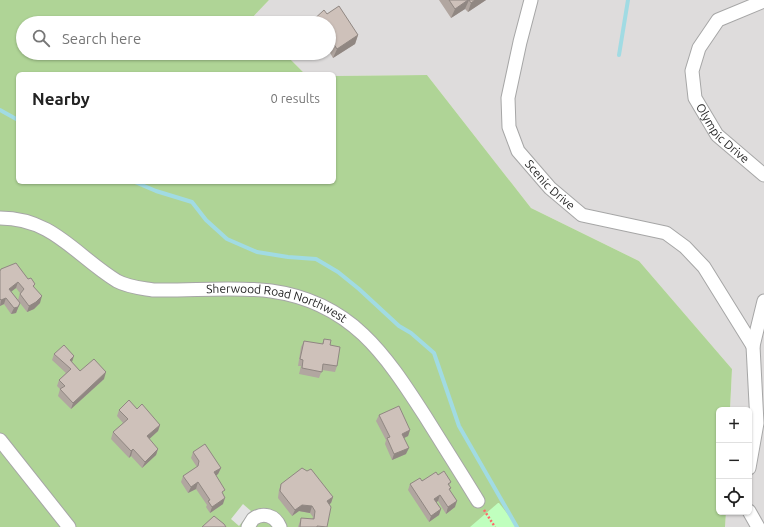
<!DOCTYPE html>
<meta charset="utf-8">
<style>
body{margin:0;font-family:Ubuntu,sans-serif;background:#f2f2f2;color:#222}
.controls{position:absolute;right:12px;bottom:12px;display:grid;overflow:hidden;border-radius:6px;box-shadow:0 1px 3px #0004}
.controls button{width:36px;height:36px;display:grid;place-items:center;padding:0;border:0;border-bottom:1px solid #e0e0e0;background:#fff;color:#222;font:20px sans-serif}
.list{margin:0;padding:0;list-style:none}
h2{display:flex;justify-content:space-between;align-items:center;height:52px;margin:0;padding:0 16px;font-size:17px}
h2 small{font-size:13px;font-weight:400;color:#767676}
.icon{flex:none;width:22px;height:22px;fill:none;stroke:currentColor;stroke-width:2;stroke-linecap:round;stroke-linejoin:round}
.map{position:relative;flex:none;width:764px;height:527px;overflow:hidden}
.search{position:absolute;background:#fff;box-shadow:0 1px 3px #0004;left:16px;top:16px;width:320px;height:44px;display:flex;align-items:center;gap:10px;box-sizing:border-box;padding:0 14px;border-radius:22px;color:#767676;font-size:15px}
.panel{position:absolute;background:#fff;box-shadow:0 1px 3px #0004;left:16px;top:72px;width:320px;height:112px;border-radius:6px}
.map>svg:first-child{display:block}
</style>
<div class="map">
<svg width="764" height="527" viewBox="0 0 764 527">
<rect width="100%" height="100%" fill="#f1ece5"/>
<path fill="#dedcdc" d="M269,0H764V527H725L726,512H749V410H730L732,369L639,261L531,208L427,75L334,76V74H305L284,53H329V23H253L250,20Z"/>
<path fill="#afd496" d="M0,0H269L250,20L253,23H23V53H284L305,74H18V182H334V76L427,75L531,208L639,261L732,369L730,410H719V512H726L725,527H0Z"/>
<path fill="#c0ffbe" d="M499,503L518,527H470L498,503Z"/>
<path fill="#e3e3e3" d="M243,504L251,511L239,526L231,519Z"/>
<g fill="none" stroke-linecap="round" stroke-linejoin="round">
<g stroke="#a1dbe3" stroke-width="4">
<path d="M619,55L628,0"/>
<path d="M0,110L18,120"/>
<path d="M135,182L156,191L192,202L206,220L227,239L257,252L288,257L316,259L338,272L359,289L399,326L411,333L434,353L459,426L517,527"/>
</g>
<defs>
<g id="minor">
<path id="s1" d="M531,0L520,42L508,98L509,127L518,151L550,188L582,215L666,233L685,247L704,267L753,346"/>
<path id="s2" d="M764,1L718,20L699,48L692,71L695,98L717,135L764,175"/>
<path id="s3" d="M0,218C53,218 76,256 117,281C128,287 141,288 153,290C190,291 235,286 271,291C351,302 385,354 425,416C443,445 461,473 478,501"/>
<path d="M0,440L69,527"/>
<path d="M749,468L757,423L753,346L764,301"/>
<path d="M749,511L758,527"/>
<path d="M248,527L253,519C263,512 275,515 280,527"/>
</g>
</defs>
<use href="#minor" stroke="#a6a6a6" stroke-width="15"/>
<path stroke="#ff6869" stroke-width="2.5" stroke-dasharray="2 2" stroke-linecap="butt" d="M484,510L495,527"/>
<use href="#minor" stroke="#fff" stroke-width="13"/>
</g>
<g fill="#b1a6a0" fill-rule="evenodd">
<path d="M439,0H486L468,12L465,9L451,18Z"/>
<path d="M327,14L358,35L355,44L333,58L329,51V23Z"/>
<path d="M0,271L28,279L35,284L34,287L40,303L34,309L27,312L20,303L16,313L11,314L4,304L0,306ZM16,288L20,293L18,300L11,291Z"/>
<path d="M324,339L330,345L337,366L335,372L322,370L319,378L299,374L301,366H298L301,347L304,341L322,344Z"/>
<path d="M54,354L72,362L80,371L104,379L71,409L58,396L60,389L57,386L59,380L66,373L52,360Z"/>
<path d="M137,409L160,425L158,431L149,439L158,449L156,455L142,468L131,456L129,458L111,439L113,432L123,423L117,416L119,410Z"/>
<path d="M379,415L410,430L408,436L404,438L406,454L392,460L385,444L386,440L376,421Z"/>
<path d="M193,452L221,468L218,474L216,476L223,495V504L210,513L206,507L207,505L196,489L188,493L181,482L183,476L197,467L191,458Z"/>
<path d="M438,475L451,482L449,486L451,488L450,490L455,507L446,514L438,501L436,502L441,509L439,515L429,522L408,490L410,484Z"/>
<path d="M281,484L333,497L331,503L329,504L327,527H298L301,518L312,519L313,517L310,513L299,511L292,516L278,498L279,490Z"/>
</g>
<g fill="#908782">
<path d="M468,0H469L465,9L451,18L455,9Z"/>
<path d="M475,0H486L468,12L471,3Z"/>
<path d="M358,35L355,44L333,58L337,49Z"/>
<path d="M18,282L16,288L7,295L9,289Z"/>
<path d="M42,296L40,303L34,309L27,312L29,306Z"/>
<path d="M6,298L4,304L0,306L1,300Z"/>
<path d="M20,303L16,313L11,314L14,308Z"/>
<path d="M74,356L72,362L70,360Z"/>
<path d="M106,372L104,379L71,409L73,403Z"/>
<path d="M160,425L158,431L145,443L147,436Z"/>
<path d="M410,430L408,436L400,440L402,434Z"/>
<path d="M409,448L406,454L392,460L394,454Z"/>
<path d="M133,449L131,456L129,458L131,451Z"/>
<path d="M158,449L156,455L142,468L145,462Z"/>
<path d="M221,468L218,474L211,479L214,472Z"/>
<path d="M198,482L196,489L188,493L191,487Z"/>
<path d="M440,495L438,501L432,505L434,499Z"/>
<path d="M333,497L331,503L324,508L327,501Z"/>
<path d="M225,498L223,504L210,513L212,507Z"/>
<path d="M457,501L455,507L446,514L448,507Z"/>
<path d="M302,505L312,506L310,513L299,511L292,516L295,510Z"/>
<path d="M441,509L439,515L429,522L431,516Z"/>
</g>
<g fill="#cec1ba" stroke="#908782">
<path d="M449,0H468L455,9Z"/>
<path d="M469,0H475L471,3Z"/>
<path d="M339,6L358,35L337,49L329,37V23H310L324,10L327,14Z"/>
<path d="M16,263L28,279L31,278L35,284L33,286L42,296L36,302L29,306L20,294L24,289L18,282L9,289L20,303L18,307L14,308L6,298L1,300L0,299V271L1,269Z"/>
<path d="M324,339L331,340L330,345L340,347L337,366L323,364L322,372L302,368L303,360L300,359L304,341L323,344Z"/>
<path d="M64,345L74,356L70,360L80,371L94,359L106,372L73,403L60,389L65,386L59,380L71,369L54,354Z"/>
<path d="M129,400L137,409L142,404L160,425L147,436L158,449L145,462L133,449L131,451L113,432L128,419L119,410Z"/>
<path d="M399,406L410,430L402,434L409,448L394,454L387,438L390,437L379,415Z"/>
<path d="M205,444L221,468L214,472L225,490L222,492L225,498L212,507L208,501L210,500L198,482L191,487L183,476L198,466L199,461L193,452Z"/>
<path d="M302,468L307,471L311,469L333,497L327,501L331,507L327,527L317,526V527H300L301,518L314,519L315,511L312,506L302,505L295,510L280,491L281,484Z"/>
<path d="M444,471L451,482L448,484L451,488L449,489L457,501L448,507L440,495L434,499L441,509L431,516L410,484L420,478L422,481L436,472L438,475Z"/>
<path d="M214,516L224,524L226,527H202Z"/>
</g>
<g text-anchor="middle" stroke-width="4" stroke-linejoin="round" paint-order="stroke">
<g font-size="12" fill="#1f1f1f" stroke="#fff">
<text dy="4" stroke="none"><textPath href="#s2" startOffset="180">Olympic Drive</textPath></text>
<text dy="4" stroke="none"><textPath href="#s1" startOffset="202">Scenic Drive</textPath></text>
<text dy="4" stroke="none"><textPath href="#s3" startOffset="299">Sherwood Road Northwest</textPath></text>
</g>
</g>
</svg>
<div class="controls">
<button>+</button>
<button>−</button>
<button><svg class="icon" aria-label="locate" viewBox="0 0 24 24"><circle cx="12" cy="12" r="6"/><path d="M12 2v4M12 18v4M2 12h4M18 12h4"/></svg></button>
</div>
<div class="search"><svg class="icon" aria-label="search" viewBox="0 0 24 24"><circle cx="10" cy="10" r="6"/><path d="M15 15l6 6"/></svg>Search here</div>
<section class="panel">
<h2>Nearby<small>0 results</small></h2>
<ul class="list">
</ul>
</section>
</div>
